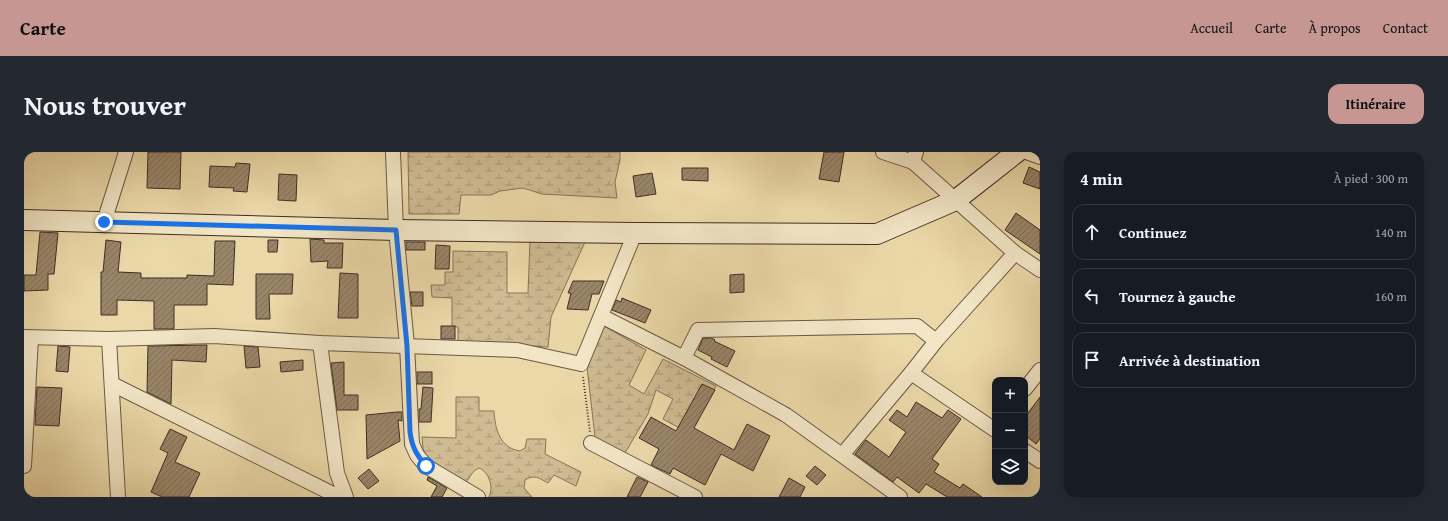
<!DOCTYPE html>
<html lang="fr">
<meta charset="utf-8">
<style>
body{margin:0;font-family:"Gentium Book Plus",serif;background:#242831;color:#f1f3f6}
.controls{position:absolute;right:12px;bottom:12px;display:grid;overflow:hidden;border-radius:8px;box-shadow:0 4px 16px #0002}
.controls button{width:36px;height:36px;display:grid;place-items:center;padding:0;border:0;border-bottom:1px solid #363941;background:#171b24;color:#f1f3f6;font:20px sans-serif}
.stop{position:absolute;width:12px;height:12px;margin:-9px;border:3px solid #1a73e8;border-radius:50%;background:#fff}
.stop.end{background:#1a73e8;border-color:#fff;box-shadow:0 1px 4px #0008}
.list{margin:0;padding:0;list-style:none}
h2{display:flex;justify-content:space-between;align-items:center;height:52px;margin:0;padding:0 16px;font-size:17px}
h2 small{font-size:13px;font-weight:400;color:#9ea1a6}
.list li{display:grid;grid-template-columns:26px 1fr auto;gap:12px;align-items:center;box-sizing:border-box;height:56px;margin:0 8px 8px;padding:0 8px;border:1px solid #363941;border-radius:12px}
.list b{display:block;font-size:15px;white-space:nowrap}
.list em{font-size:13px;font-style:normal;color:#9ea1a6}
.icon{flex:none;width:22px;height:22px;fill:none;stroke:currentColor;stroke-width:2;stroke-linecap:round;stroke-linejoin:round}
.map{position:relative;flex:none;width:1016px;height:345px;overflow:hidden;border-radius:12px}
header{display:flex;align-items:center;gap:24px;box-sizing:border-box;height:56px;padding:0 20px;background:#c59692;color:#111}
header strong{font-size:19px}
nav{display:flex;gap:22px;margin-inline-start:auto;font-size:14px}
.intro{display:flex;align-items:center;justify-content:space-between;box-sizing:border-box;height:96px;padding:0 24px}
h1{margin:0;font-size:28px}
.button{padding:10px 18px;border-radius:12px;background:#c59692;color:#111;font-size:14px;font-weight:700}
main{display:flex;gap:24px;padding:0 24px}
aside{flex:1;background:#171b24;border-radius:12px;box-shadow:0 4px 16px #0002}
.map>svg:first-child{display:block}
</style>
<header>
<strong>Carte</strong>
<nav><a>Accueil</a><a>Carte</a><a>À propos</a><a>Contact</a></nav>
</header>
<div class="intro"><h1>Nous trouver</h1><a class="button">Itinéraire</a></div>
<main>
<div class="map">
<svg width="1016" height="345" viewBox="0 0 1016 345">
<defs>
<pattern id="wetland-marsh" width="20" height="14" patternUnits="userSpaceOnUse"><rect width="20" height="14" fill="#cebb92"/><path d="M1 5h8M5 5V1M11 12h8M15 12V8" fill="none" stroke="#a99877"/></pattern>
<pattern id="building-hatch" width="6" height="6" patternUnits="userSpaceOnUse"><rect width="6" height="6" fill="#998669"/><path d="M-1 1l2-2M0 6l6-6M5 7l2-2" fill="none" stroke="#7e6e56"/></pattern>
</defs>
<rect width="100%" height="100%" fill="#ebd8a8"/>
<filter id="stains"><feTurbulence type="fractalNoise" baseFrequency=".005" numOctaves="4"/><feColorMatrix values="0 0 0 0 .2 0 0 0 0 .09 0 0 0 0 .02 0 0 0 .5 -.17"/></filter>
<radialGradient id="worn" r=".72"><stop offset=".6" stop-color="#630" stop-opacity="0"/><stop offset="1" stop-color="#630" stop-opacity=".3"/></radialGradient>
<g fill="url(#wetland-marsh)" stroke="#87745b">
<path d="M384,0H596V8L591,30L593,46L518,42L499,36L476,39L467,43H437L435,62H385Z"/>
<path d="M506,89L561,90L527,165L524,195L434,189V175L428,174V146L408,145L407,133H421V120H429V99L483,100V141H504Z"/>
<path d="M580,174L622,198L605,233L620,242L639,207L692,234L666,282L639,267L649,247L632,238L624,262L601,301L571,285L563,215Z"/>
<path d="M432,245H455V259H470C471,277 476,296 496,299L501,296L503,287H522L521,302L557,320L552,334L530,323L524,331C515,326 510,322 501,328L500,336L508,345H465C470,335 465,320 455,316C445,320 445,332 436,335L402,303L399,297L398,285L432,286Z"/>
</g>
<g fill="url(#building-hatch)" stroke="#402d24">
<path d="M124,0H157L156,37L123,36Z"/>
<path d="M800,0H820L815,30L795,27Z"/>
<path d="M212,11L226,12L223,40L209,39L210,36L185,35L186,14L211,15Z"/>
<path d="M1005,15L1016,20V37L999,31Z"/>
<path d="M658,16H684V29L658,28Z"/>
<path d="M628,21L632,42L612,45L609,24Z"/>
<path d="M255,22L273,23L272,49L254,48Z"/>
<path d="M992,61L1016,78V102L981,78Z"/>
<path d="M16,80L34,81L30,122H24V138L0,139V123H12Z"/>
<path d="M286,87L300,88V91H319L318,116H303L304,109L287,110Z"/>
<path d="M82,88L97,90L94,120L117,121V126H163V123L190,124L191,89H211L209,133L183,132V153H150V177H130V149L93,148V163H77V120H79Z"/>
<path d="M244,88H254L253,100H244Z"/>
<rect x="382" y="90" width="19" height="8"/>
<path d="M412,93L426,94L425,117H411Z"/>
<path d="M316,121L334,122V166H314Z"/>
<path d="M232,122H269L268,142H245L246,167H232Z"/>
<path d="M720,122V140L706,141V123Z"/>
<path d="M549,129H580L575,142H568L564,158L543,157L547,141H544Z"/>
<path d="M386,140H399V154H388Z"/>
<path d="M598,146L627,158L621,171L588,158L592,148L597,150Z"/>
<rect x="417" y="174" width="14" height="13"/>
<path d="M679,186H688L691,188L690,189L711,199L703,215L687,207L688,205L674,198Z"/>
<path d="M183,193L182,210L148,208L147,252L123,240L124,194Z"/>
<path d="M34,194L46,195L44,220L32,219Z"/>
<path d="M220,194L234,195L236,215L222,216Z"/>
<path d="M279,208V218L257,220L256,210Z"/>
<path d="M320,210V243H334V258H313L307,211Z"/>
<rect x="393" y="220" width="15" height="12"/>
<path d="M678,232L691,238L670,276L710,298L723,272L746,284L729,319L697,302L681,333L649,316L646,322L627,313L635,297L615,286L627,265L652,279Z"/>
<path d="M13,235L38,236L35,274L11,273Z"/>
<path d="M399,235L409,236L407,270H395V257H397Z"/>
<path d="M1016,245V287L1012,292L1001,283V265Z"/>
<path d="M892,250L918,266L924,258L937,267L908,307L915,312L910,320L936,336L939,332L958,345H923L902,332L895,341L873,325L869,330L831,302L842,288L865,305L882,280L865,268L873,258L883,265Z"/>
<path d="M373,260H378V269L374,268L376,289L343,307L342,263Z"/>
<path d="M146,277L163,285L151,310L176,321L165,345H138L127,340L144,301L136,297Z"/>
<path d="M791,314L802,323L793,333L782,324Z"/>
<path d="M345,317L355,329L344,337L334,326Z"/>
<path d="M404,325L423,336L418,345H407L413,334L403,328Z"/>
<path d="M613,325L624,330L616,345H603Z"/>
<path d="M765,326L781,335L776,345H755Z"/>
</g>
<g fill="none" stroke-linecap="round" stroke-linejoin="round">
<defs>
<g id="street">
<path d="M369,0L372,78L383,193L388,292L393,303L402,314L454,345"/>
<path d="M859,0L889,10"/>
<path d="M892,0L889,10L991,101L1016,118"/>
<path d="M1002,0L1016,5"/>
<path d="M80,70L102,0"/>
<path d="M577,164L660,206L762,263L876,345"/>
<path d="M0,185L85,187L190,184L296,191L493,198L557,212L611,81"/>
<path d="M85,187L94,345"/>
<path d="M296,191L313,321L322,345"/>
<path d="M660,206L674,178L893,174L912,189"/>
<path d="M887,221L971,278"/>
<path d="M88,232L315,345"/>
<path d="M1001,237L1016,218"/>
<path d="M567,291L671,345"/>
<path d="M1001,299L1016,309"/>
<path d="M818,303L887,221L912,189L991,101"/>
<path d="M0,314L7,186"/>
</g>
<path id="secondary" d="M0,68L372,78L611,81L853,82L932,48L993,0"/>
</defs>
<use href="#street" stroke="#6b5845" stroke-width="16"/>
<use href="#secondary" stroke="#402d24" stroke-width="22"/>
<path stroke="#402d24" stroke-width="2" stroke-dasharray="1 2" stroke-linecap="butt" d="M559,225L566,280"/>
<use href="#street" stroke="#f2e6c6" stroke-width="14"/>
<use href="#secondary" stroke="#f2e6c6" stroke-width="20"/>
</g>
<g fill="none" stroke-linecap="round" stroke-linejoin="round">
<path stroke="#1a73e8" stroke-width="5" d="M80,70L372,78L383,194L386,280C388,295 392,302 402,314"/>
</g>
<rect width="100%" height="100%" filter="url(#stains)"/>
<rect width="100%" height="100%" fill="url(#worn)"/>
</svg>
<div class="controls">
<button>+</button>
<button>−</button>
<button><svg class="icon" aria-label="layers" viewBox="0 0 24 24"><path d="M12 4l9 5-9 5-9-5zM3 14l9 5 9-5"/></svg></button>
</div>
<div class="stop" style="left:402px;top:314px"></div>
<div class="stop end" style="left:80px;top:70px"></div>
</div>
<aside>
<h2>4 min<small>À pied · 300 m</small></h2>
<ul class="list">
<li><svg class="icon" aria-label="ahead" viewBox="0 0 24 24"><path d="M12 20V5M6 11l6-6 6 6"/></svg><div><b>Continuez</b></div><em>140 m</em></li>
<li><svg class="icon" aria-label="left" viewBox="0 0 24 24"><path d="M17 20v-9H6M10 6l-5 5 5 5"/></svg><div><b>Tournez à gauche</b></div><em>160 m</em></li>
<li><svg class="icon" aria-label="arrive" viewBox="0 0 24 24"><path d="M6 21V4h12l-3 4 3 4H6"/></svg><div><b>Arrivée à destination</b></div></li>
</ul>
</aside>
</main>
